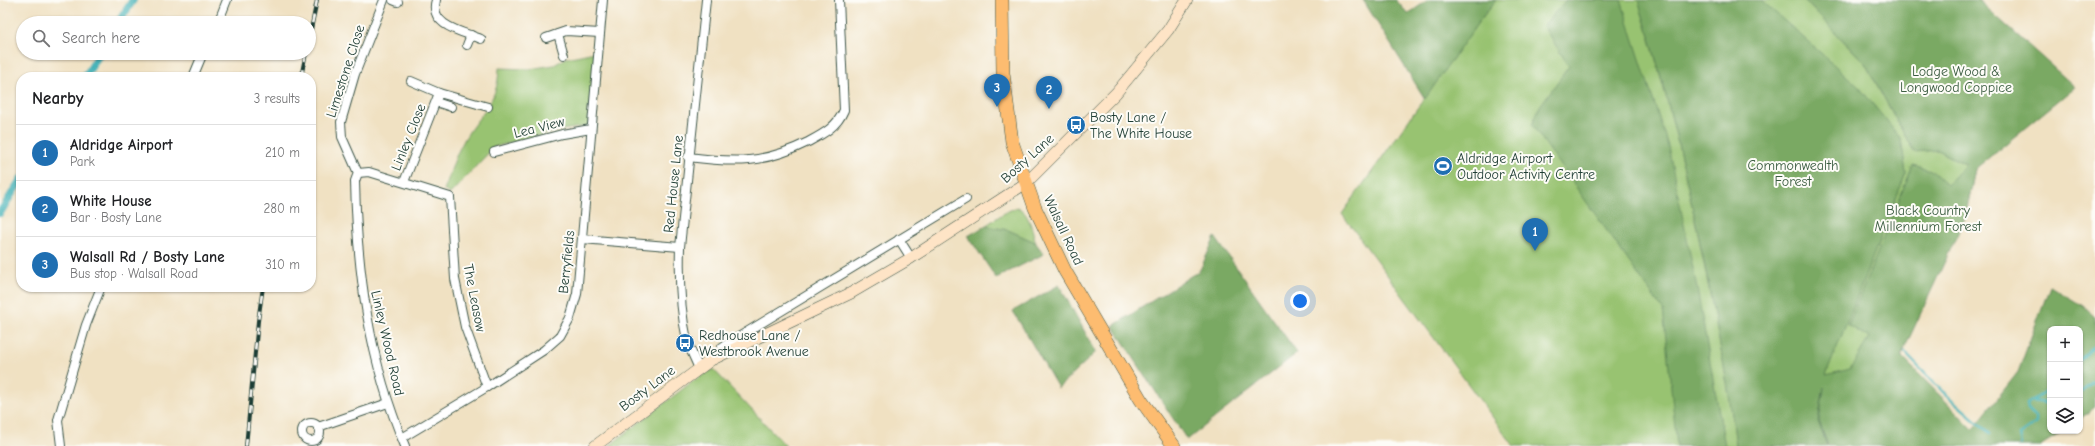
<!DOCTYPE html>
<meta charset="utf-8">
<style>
body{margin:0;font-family:"Comic Neue",sans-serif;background:#f6f6f6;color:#202124}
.controls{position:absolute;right:12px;bottom:12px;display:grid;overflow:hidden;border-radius:8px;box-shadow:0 1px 3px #0004}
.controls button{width:36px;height:36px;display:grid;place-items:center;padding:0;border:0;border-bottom:1px solid #e0e0e0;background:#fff;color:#202124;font:20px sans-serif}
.you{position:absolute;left:1300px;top:301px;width:14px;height:14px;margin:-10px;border:3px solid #fff;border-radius:50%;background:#1a73e8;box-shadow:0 0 0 6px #1a73e833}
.badge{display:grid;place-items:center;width:26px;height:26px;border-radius:50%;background:#1f6fb2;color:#fff;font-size:13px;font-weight:700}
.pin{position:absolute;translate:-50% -33px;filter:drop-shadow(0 1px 2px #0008)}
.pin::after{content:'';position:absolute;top:21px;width:14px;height:12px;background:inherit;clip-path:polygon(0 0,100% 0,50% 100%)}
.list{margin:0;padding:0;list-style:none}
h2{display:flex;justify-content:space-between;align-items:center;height:52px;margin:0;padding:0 16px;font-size:17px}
h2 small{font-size:13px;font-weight:400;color:#757577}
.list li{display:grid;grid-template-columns:26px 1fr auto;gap:12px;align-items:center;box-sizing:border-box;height:56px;padding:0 16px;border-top:1px solid #e0e0e0}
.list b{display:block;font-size:15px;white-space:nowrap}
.list p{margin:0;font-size:13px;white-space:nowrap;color:#757577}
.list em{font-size:13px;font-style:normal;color:#757577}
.icon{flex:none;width:22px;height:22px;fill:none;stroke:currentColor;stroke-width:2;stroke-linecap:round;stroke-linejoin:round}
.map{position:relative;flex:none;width:2095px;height:446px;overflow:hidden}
.search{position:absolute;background:#fff;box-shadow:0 1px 3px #0004;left:16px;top:16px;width:300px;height:44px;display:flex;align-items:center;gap:10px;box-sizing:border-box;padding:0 14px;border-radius:22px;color:#757577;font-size:15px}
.panel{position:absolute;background:#fff;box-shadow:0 1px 3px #0004;left:16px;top:72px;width:300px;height:220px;border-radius:16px}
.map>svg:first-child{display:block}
</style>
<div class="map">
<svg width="2095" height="446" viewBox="0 0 2095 446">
<rect width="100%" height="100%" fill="#fdfcf7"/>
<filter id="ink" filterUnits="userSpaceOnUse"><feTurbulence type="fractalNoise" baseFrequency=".025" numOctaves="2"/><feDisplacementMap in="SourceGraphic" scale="8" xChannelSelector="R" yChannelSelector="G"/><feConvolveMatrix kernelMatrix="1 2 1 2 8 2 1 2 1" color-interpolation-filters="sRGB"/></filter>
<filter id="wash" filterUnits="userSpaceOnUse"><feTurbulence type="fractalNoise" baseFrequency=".012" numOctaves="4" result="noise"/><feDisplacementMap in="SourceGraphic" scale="16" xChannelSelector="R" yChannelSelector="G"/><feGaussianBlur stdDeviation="0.9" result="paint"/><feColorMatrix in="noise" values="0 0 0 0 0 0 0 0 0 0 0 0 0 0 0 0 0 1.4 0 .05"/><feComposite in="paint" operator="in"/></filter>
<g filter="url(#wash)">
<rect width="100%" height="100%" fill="#f0e1c2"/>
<g fill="#98c371" stroke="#5c8052">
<path d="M1496,0H1638C1667,91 1689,185 1707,279C1718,335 1730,390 1736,446H1514L1342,214L1477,24Z"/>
<path d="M1761,0H1804L1865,63L1914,152L1937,150L1975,169L1965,218L1819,421L1828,446L1818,421L1826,374L1906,173L1901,139Z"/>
<path d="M595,52L589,126L561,130L494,147L450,194L444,190C450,175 454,158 462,144C477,114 498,106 499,68L529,69L554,65L566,58Z"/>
<path d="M1017,207C1030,213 1032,230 1036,243L1008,230L985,226L1004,213Z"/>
<path d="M713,369L786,446H609L693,381Z"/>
</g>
<g fill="#7aa963" stroke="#4c734c">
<path d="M1363,0H1396L1408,14L1428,0H1496L1477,24L1425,99Z"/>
<path d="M1566,0H1621L1668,146L1696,283L1725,446H1677L1663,310L1532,125L1540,106L1569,66L1543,26Z"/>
<path d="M1638,0H1761L1859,87L1901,139L1906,173L1826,375L1850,369L1869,338L1848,325L1913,165L1931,170L1947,185L1966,164L1937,150L1914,152L1865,63L1804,0H1978L2075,87L1975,169L1965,218L1901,356L1973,429L2018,372L2050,286L2083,306L2095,317V407L2080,419V329H2050V431H2064L2040,446H1828L1819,421L1824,387L1818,421L1827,446H1736C1730,391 1718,337 1708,282C1689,187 1668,92 1638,0Z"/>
<path d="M985,226L1008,230L1035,242L1044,254L996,278L968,236Z"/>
<path d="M1215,237L1297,353L1187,440L1113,326L1200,270Z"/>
<path d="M1059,285L1096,352L1058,388L1013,311Z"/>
</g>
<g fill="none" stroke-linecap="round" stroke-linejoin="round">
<g stroke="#3fb0b6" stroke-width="2.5">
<path d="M1904,352L1942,391L1990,433"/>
<path d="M2080,360L2095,345"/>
<path d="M2080,393L2095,381"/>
<path d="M2033,401L2050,404"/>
<path d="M2021,444L2019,435L2036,423V417L2028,409L2027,404L2050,389"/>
</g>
<g stroke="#3fb0b6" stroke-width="8">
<path d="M118,23L133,0"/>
<path d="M85,77L100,53"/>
<path d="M0,213L21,179"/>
</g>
</g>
</g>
<g filter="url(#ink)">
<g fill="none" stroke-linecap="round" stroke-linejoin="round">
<defs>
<g id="minor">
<path d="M393,0L398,2"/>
<path d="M436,0C428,26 464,32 481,39"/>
<path d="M218,23L227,0"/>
<path d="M558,34L564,55"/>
<path d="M546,38L566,31L600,33"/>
<path d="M467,45L471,35"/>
<path d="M193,77L203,53"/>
<path d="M411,81L439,93"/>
<path d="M436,102L451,107"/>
<path d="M494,152L562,134L591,129"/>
<path d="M688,157C735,163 764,164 808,142C823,134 837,127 844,110L839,0"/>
<path d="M358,173L369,172L450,197L455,279L465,327L487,387"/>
<path d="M358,173L355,181C357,272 369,361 405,446"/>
<path d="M358,173L342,137L341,122L355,74L384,0"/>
<path d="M404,182L439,93L488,107"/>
<path d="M582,239L680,247"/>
<path d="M899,239L911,258"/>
<path d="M722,347L966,199"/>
<path d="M699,369C695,359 690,350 687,340C680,309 679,278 680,247L706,0"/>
<circle cx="311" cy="432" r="9"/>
<path d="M318,427L388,403"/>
<path d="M402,438L487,387L544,350L560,336L570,318L577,294L603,0"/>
<path d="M61,446L58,420L86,325L101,287"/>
</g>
<path id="secondary" d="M595,446L711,360L851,293L911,258L1026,183L1116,93L1168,30L1187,0"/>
<path id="primary" d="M1002,0L1003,73L1012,142L1035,208L1065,271L1141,400L1174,446"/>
</defs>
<use href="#minor" stroke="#3e5649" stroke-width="10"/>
<use href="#secondary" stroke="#3e5649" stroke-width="12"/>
<use href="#primary" stroke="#3e5649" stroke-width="14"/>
<use href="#minor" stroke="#fff" stroke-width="8"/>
<use href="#secondary" stroke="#fee4c6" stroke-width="11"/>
<use href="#primary" stroke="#fdbc70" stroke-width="13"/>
<defs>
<g id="rail">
<path d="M309,39L317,0"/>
<path d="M301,77L306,53"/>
<path d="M246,446L258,321L263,287"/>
</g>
</defs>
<use href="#rail" stroke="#1f3d34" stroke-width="4"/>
<use href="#rail" stroke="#fdfcf7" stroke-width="2.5" stroke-dasharray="8" stroke-linecap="butt"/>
</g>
</g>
<defs>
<symbol id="bus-disc" viewBox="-11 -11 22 22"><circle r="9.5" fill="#1f6fb2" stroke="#fdfcf7"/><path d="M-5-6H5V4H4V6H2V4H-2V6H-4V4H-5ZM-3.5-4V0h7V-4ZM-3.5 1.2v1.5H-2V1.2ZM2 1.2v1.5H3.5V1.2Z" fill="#fff"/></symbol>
<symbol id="stadium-disc" viewBox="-11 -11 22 22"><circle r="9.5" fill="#1f6fb2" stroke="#fdfcf7"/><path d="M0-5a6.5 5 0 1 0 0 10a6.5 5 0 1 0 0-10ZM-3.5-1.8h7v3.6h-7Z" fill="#fff"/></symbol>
</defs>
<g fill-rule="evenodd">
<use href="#bus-disc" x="1065" y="114" width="22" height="22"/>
<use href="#stadium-disc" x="1432" y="155" width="22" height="22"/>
<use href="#bus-disc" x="674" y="332" width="22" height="22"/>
</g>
<g text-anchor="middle" stroke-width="4" stroke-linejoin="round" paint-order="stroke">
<g font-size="14" fill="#1f3d34" stroke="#fdfcf7">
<text transform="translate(345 71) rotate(-72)" y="5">Limestone Close</text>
<text transform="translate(539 127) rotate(-14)" y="5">Lea View</text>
<text transform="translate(408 137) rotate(-68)" y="5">Linley Close</text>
<text transform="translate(1027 158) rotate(-42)" y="5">Bosty Lane</text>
<text transform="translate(673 184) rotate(-84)" y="5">Red House Lane</text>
<text transform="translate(1064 230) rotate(65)" y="5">Walsall Road</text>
<text transform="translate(566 262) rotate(-84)" y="5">Berryfields</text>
<text transform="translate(475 298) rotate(79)" y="5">The Leasow</text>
<text transform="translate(388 343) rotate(77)" y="5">Linley Wood Road</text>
<text transform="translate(647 388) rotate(-37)" y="5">Bosty Lane</text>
</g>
<g font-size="14" fill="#3d5e43" stroke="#fdfcf7">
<text x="1956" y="76">Lodge Wood &amp;<tspan x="1956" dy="16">Longwood Coppice</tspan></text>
<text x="1793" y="170">Commonwealth<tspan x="1793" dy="16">Forest</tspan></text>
<text x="1928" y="215">Black Country<tspan x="1928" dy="16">Millennium Forest</tspan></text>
</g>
<g font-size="14" fill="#1f3d34" stroke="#fdfcf7" text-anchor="start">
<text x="1090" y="122">Bosty Lane /<tspan x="1090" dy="16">The White House</tspan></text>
<text x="1457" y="163">Aldridge Airport<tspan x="1457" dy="16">Outdoor Activity Centre</tspan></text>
<text x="699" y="340">Redhouse Lane /<tspan x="699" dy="16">Westbrook Avenue</tspan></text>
</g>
</g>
</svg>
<div class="controls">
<button>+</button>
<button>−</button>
<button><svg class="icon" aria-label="layers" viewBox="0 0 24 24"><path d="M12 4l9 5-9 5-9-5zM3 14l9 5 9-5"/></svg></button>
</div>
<div class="you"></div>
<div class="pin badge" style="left:1535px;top:251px">1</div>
<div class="pin badge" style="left:1049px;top:109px">2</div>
<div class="pin badge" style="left:997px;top:107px">3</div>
<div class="search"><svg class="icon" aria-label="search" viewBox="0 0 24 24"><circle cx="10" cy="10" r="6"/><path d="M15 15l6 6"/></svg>Search here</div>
<section class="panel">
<h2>Nearby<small>3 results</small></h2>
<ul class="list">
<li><span class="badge">1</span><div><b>Aldridge Airport</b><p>Park</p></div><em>210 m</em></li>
<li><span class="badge">2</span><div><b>White House</b><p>Bar · Bosty Lane</p></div><em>280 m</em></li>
<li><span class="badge">3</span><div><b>Walsall Rd / Bosty Lane</b><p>Bus stop · Walsall Road</p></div><em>310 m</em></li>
</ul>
</section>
</div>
